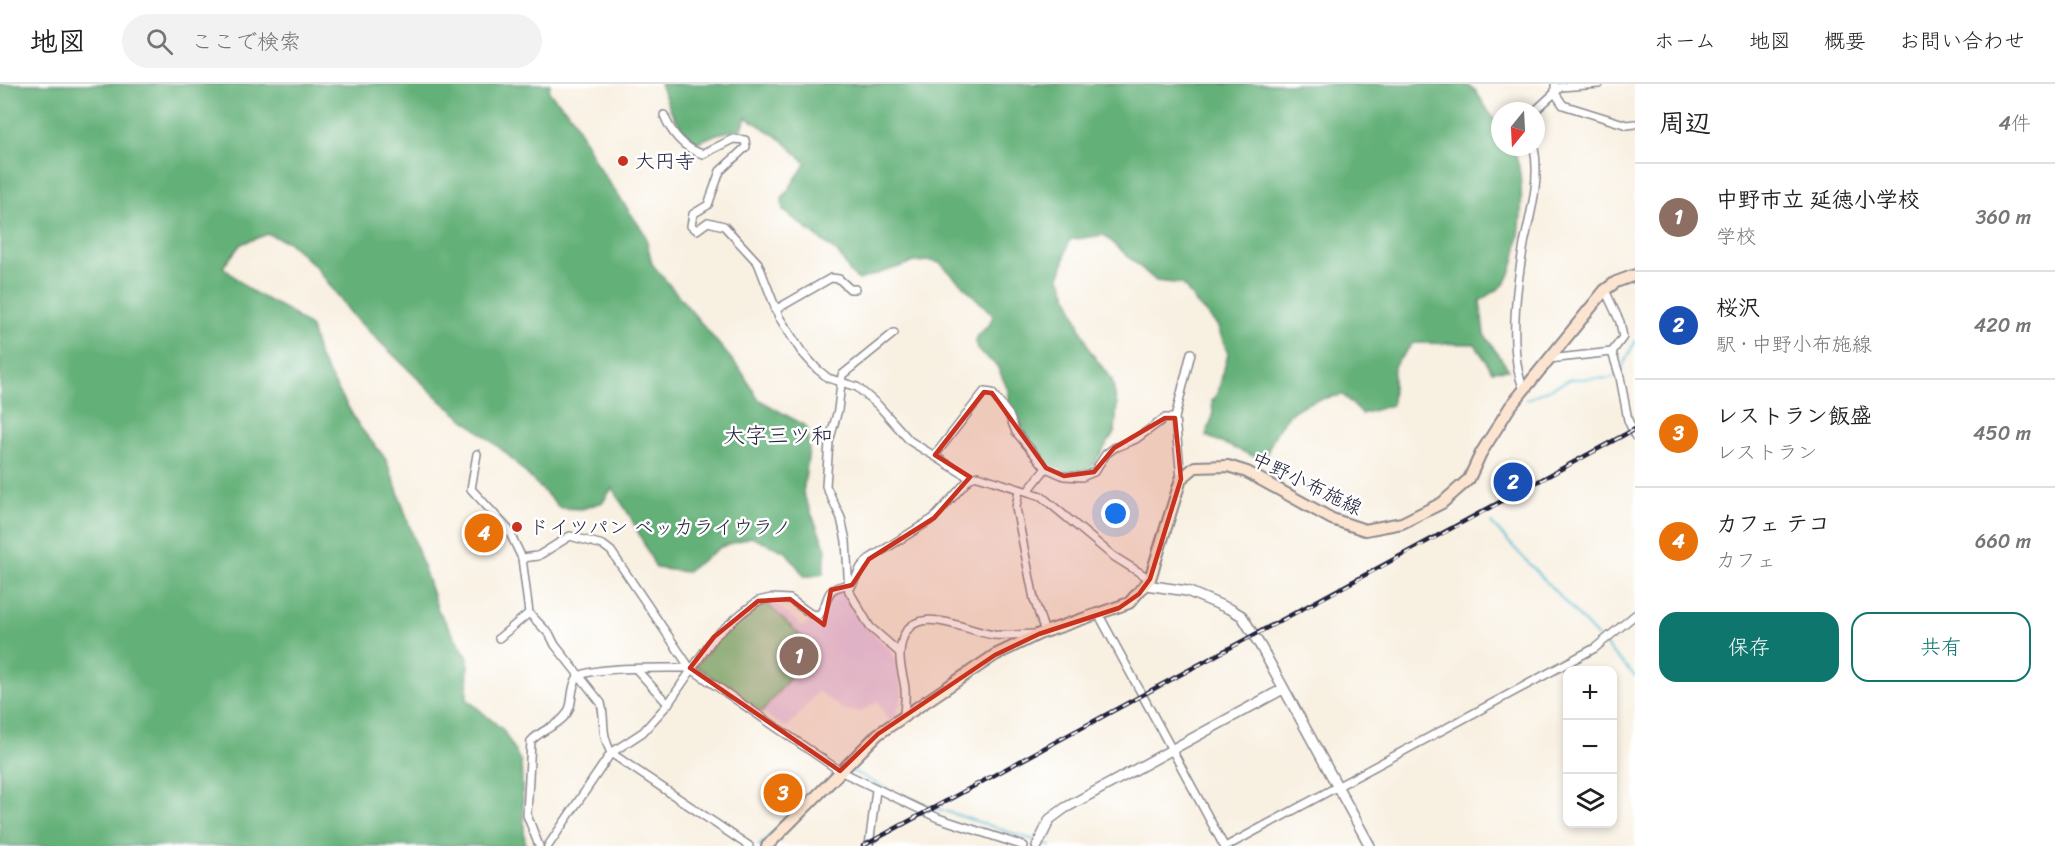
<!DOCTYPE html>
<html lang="ja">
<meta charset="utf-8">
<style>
body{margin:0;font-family:Sriracha,"Klee One",sans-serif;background:#f2f2f2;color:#222}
.controls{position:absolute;right:18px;bottom:18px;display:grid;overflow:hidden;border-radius:12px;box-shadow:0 3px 9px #0003}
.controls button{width:54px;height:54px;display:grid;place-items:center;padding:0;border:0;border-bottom:2px solid #e0e0e0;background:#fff;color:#222;font:30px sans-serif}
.compass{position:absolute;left:1491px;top:18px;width:54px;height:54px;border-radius:50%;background:#fff;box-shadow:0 3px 9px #0003;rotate:198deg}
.you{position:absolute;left:1116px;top:430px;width:21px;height:21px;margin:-15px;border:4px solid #fff;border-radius:50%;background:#1a73e8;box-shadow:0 0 0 9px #1a73e833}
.badge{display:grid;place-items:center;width:39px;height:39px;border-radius:50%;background:#0f766e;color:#fff;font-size:20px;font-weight:700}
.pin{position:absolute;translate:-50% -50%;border:3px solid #fff;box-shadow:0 2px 6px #0006}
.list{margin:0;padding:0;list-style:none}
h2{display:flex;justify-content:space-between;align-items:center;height:78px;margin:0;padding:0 24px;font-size:26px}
h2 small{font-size:20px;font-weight:400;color:#767676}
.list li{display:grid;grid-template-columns:39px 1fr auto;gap:18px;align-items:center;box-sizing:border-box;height:108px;padding:0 24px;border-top:2px solid #e0e0e0}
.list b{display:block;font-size:22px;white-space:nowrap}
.list p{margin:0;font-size:20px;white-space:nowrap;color:#767676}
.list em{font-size:20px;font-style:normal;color:#767676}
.actions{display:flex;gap:12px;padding:18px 24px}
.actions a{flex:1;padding:14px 0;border:2px solid #0f766e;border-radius:18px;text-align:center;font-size:21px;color:#0f766e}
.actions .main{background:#0f766e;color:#fff}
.icon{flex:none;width:33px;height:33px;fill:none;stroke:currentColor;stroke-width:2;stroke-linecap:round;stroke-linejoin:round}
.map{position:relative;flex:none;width:1635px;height:762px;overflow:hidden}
header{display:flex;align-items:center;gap:36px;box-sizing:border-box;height:84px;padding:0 30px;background:#fff;border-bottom:2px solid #e0e0e0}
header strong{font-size:28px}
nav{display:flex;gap:33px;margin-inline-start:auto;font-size:21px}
.search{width:420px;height:54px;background:#f2f2f2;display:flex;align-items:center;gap:15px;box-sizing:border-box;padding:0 21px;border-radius:33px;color:#767676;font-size:22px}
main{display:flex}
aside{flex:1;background:#fff}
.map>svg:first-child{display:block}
</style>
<header>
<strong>地図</strong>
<div class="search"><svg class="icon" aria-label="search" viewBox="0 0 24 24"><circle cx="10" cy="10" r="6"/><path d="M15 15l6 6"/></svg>ここで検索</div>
<nav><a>ホーム</a><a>地図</a><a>概要</a><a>お問い合わせ</a></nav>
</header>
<main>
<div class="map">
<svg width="1635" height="762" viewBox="0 0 1635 762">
<rect width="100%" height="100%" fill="#fff"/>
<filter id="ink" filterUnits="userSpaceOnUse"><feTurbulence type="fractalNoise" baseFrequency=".0167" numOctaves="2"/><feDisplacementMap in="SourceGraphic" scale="12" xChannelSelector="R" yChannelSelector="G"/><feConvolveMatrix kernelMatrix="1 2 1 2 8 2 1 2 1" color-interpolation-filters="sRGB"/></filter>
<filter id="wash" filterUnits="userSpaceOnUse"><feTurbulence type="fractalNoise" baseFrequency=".008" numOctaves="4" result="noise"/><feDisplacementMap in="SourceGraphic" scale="24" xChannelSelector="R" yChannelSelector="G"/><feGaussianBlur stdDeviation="1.35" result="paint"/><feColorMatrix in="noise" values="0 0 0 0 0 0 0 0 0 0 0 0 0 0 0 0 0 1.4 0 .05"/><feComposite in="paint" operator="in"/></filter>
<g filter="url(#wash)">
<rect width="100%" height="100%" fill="#f8f0e1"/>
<path fill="#e7d2ef" d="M840,506L847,509L868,544L891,567L897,577L903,610L895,634L890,639L878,617L860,628L843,625L818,607L789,642L784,643L696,582L717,556L759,521L773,518L802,543L826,529L832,510Z"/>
<path fill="#7bcc8d" stroke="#4e7764" stroke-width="1.5" d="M766,519L814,564L762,628L696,582L717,556L758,521Z"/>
<g fill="#64b078" stroke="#43695a" stroke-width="1.5">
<path d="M0,0H550L549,8L572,32L597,81L645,150L652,180L742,288L758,315L807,343L809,367L803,409L826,465L823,490L805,493L786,468L751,453L721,463L686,488L656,484L630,432L612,404L603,418L582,425L560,424L506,369L442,318L353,232L316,183L288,158L268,150L241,160L223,183L251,207L287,226L311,244L319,273L359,342L385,374L394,396L438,526L468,574L467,615L503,646L521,678L525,762H0Z"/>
<path d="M660,0H1465L1475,6L1500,45V63H1512C1528,88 1522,172 1506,198C1501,205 1487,212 1480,217L1484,250L1509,286L1492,287L1475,260L1413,259L1394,282L1392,321L1362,330L1343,311C1295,317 1282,330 1265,374L1253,372L1206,352L1213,331L1212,317L1218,308L1228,270L1217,241L1196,219L1183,200L1156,197L1104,151L1069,156L1060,193L1090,267L1112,296L1117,321L1115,347L1092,383L1078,388L1065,387L1048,380L1021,348L1010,325L1008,306L997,282L978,266L976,259L977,252L990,240L993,231L940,179L932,177L914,178L859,196L851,190L839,170L783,126L782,115L806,79L781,55L746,33L742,45L717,50L691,61L670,25Z"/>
</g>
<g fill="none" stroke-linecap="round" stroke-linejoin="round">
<g stroke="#54b9d2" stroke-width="2">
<path d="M1621,286L1635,257"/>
<path d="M1526,316L1571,295L1609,294L1617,291"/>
<path d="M1491,439L1598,553"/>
<path d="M1605,561L1635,592"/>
<path d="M849,685L894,709"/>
<path d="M902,713L1037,757"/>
<path d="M1042,759L1051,762"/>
<path d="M759,762L785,737"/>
</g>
</g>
</g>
<g filter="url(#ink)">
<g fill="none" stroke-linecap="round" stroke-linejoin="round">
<defs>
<g id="minor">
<path d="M1555,0V9L1563,21L1627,41L1635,40"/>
<path d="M1535,27L1561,3L1599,0"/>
<path d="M664,31C671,49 684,65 703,70L733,55L745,56L746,63L720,87L708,121L693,130L691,142L697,146L708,138L724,142L758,179L779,233L801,267L817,285L828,294L857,303L878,321L910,357L970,394L978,392L1041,412L1113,472L1150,495"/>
<path d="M1605,206L1620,238L1623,253L1612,268L1620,293L1628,336L1635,352"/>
<path d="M775,226L831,194L839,195L850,205H855"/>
<path d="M894,249L842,291L838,326L829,358L826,402L841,434L846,457L849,507L870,543L900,569"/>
<path d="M1549,275L1612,268"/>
<path d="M1524,306C1507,265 1517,197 1525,155C1532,124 1540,94 1534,63"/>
<path d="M477,370L471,405L508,445L522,474L529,529L550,551L555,561L601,619C606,640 600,646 611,669L749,762"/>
<path d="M935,371L984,308L992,309L1009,331L1016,348L1046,384"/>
<path d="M1181,395L1175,334L1191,269"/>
<path d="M1019,406L1016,424L1034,515L1045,548"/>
<path d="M1028,407L1046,384L1064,392L1082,393L1094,388L1106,370L1114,364L1136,355L1165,334H1175"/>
<path d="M522,474L538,472L570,452L603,461L611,467L690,584L840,687L938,734L1024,762"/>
<path d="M849,507L861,483L869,475L934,434L970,394"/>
<path d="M1099,531L1224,762"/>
<path d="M499,554L529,529"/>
<path d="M636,585L668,620"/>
<path d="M904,633C904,624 906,615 905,605C904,594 899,581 900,569C904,511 963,547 994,551C1008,552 1023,550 1036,550"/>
<path d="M539,762L527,731L531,657C541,646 555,643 564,633C575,622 569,606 577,594C585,582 673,584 690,584"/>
<path d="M548,762L611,669L643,648L668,620L714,553L742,529L758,517L771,514L790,515L811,530L819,531C832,516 821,505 847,501"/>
<path d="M869,762L876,706"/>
<path d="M1227,762L1595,564L1635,531"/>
</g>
<g id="tertiary">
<path d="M1146,501L1187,507L1232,526L1242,532L1261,563L1370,762"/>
<path d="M1037,762L1050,735L1065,724L1283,605"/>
</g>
<path id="secondary" d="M767,762L878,650L995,571L1039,550L1129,519L1150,495L1181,395L1195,383L1228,382L1247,388L1332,435L1365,446L1402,439L1442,419L1469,395L1481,369L1510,323L1605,206L1616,198L1635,191"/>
</defs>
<use href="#minor" stroke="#8d898e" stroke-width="10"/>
<use href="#tertiary" stroke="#8d898e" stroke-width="12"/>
<use href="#secondary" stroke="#8d898e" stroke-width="14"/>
<use href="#minor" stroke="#fff" stroke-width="7"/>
<use href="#tertiary" stroke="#fff" stroke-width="9"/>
<use href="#secondary" stroke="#fce5d0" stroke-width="10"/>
<defs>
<path id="rail" d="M863,762C1120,622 1379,486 1635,345"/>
</defs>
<use href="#rail" stroke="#22223b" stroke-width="4.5"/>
<use href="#rail" stroke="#fff" stroke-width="2" stroke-dasharray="7" stroke-linecap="butt"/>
</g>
</g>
<path fill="#c8321e" fill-opacity="0.2" stroke="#c8321e" stroke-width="4.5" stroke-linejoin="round" d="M984,308L992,309L1046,384L1064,392L1094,388L1114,364L1165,334H1175L1181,395L1150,495L1139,510L1119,524L1039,550L995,571L878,650L840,687L690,584L714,553L758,517L790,515L824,541L831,506L852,501L869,475L934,434L970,393L935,371Z"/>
<g fill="#c8321e" stroke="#fff" stroke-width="2">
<circle cx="623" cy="77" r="6"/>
<circle cx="517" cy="443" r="6"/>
</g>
<g text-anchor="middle" stroke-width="5" stroke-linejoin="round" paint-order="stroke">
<g font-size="20" fill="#22223b" stroke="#fff" text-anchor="start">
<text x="635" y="84">大円寺</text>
<text x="529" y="450">ドイツパン ベッカライウラノ</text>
</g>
<g font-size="20" fill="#22223b" stroke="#fff">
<text transform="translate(1307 399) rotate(26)" y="7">中野小布施線</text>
</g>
<g font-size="22" fill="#22223b" stroke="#fff">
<text x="778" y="359">大字三ツ和</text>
</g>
</g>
</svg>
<div class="controls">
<button>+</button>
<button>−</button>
<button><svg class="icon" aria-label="layers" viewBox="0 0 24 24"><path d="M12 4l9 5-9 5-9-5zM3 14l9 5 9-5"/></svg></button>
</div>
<svg class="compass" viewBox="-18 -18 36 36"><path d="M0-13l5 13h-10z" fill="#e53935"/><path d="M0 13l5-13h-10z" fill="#767676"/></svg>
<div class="you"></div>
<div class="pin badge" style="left:799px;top:572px;background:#8d6e63">1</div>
<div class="pin badge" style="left:1513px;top:398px;background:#1a4fb4">2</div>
<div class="pin badge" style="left:783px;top:709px;background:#e8710a">3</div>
<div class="pin badge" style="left:484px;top:449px;background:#e8710a">4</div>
</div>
<aside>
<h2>周辺<small>4件</small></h2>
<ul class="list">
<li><span class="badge" style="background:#8d6e63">1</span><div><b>中野市立 延徳小学校</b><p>学校</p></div><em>360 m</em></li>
<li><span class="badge" style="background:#1a4fb4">2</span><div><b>桜沢</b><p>駅 · 中野小布施線</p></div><em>420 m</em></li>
<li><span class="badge" style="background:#e8710a">3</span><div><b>レストラン飯盛</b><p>レストラン</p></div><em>450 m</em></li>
<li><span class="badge" style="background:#e8710a">4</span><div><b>カフェ テコ</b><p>カフェ</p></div><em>660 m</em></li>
</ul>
<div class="actions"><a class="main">保存</a><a>共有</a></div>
</aside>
</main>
